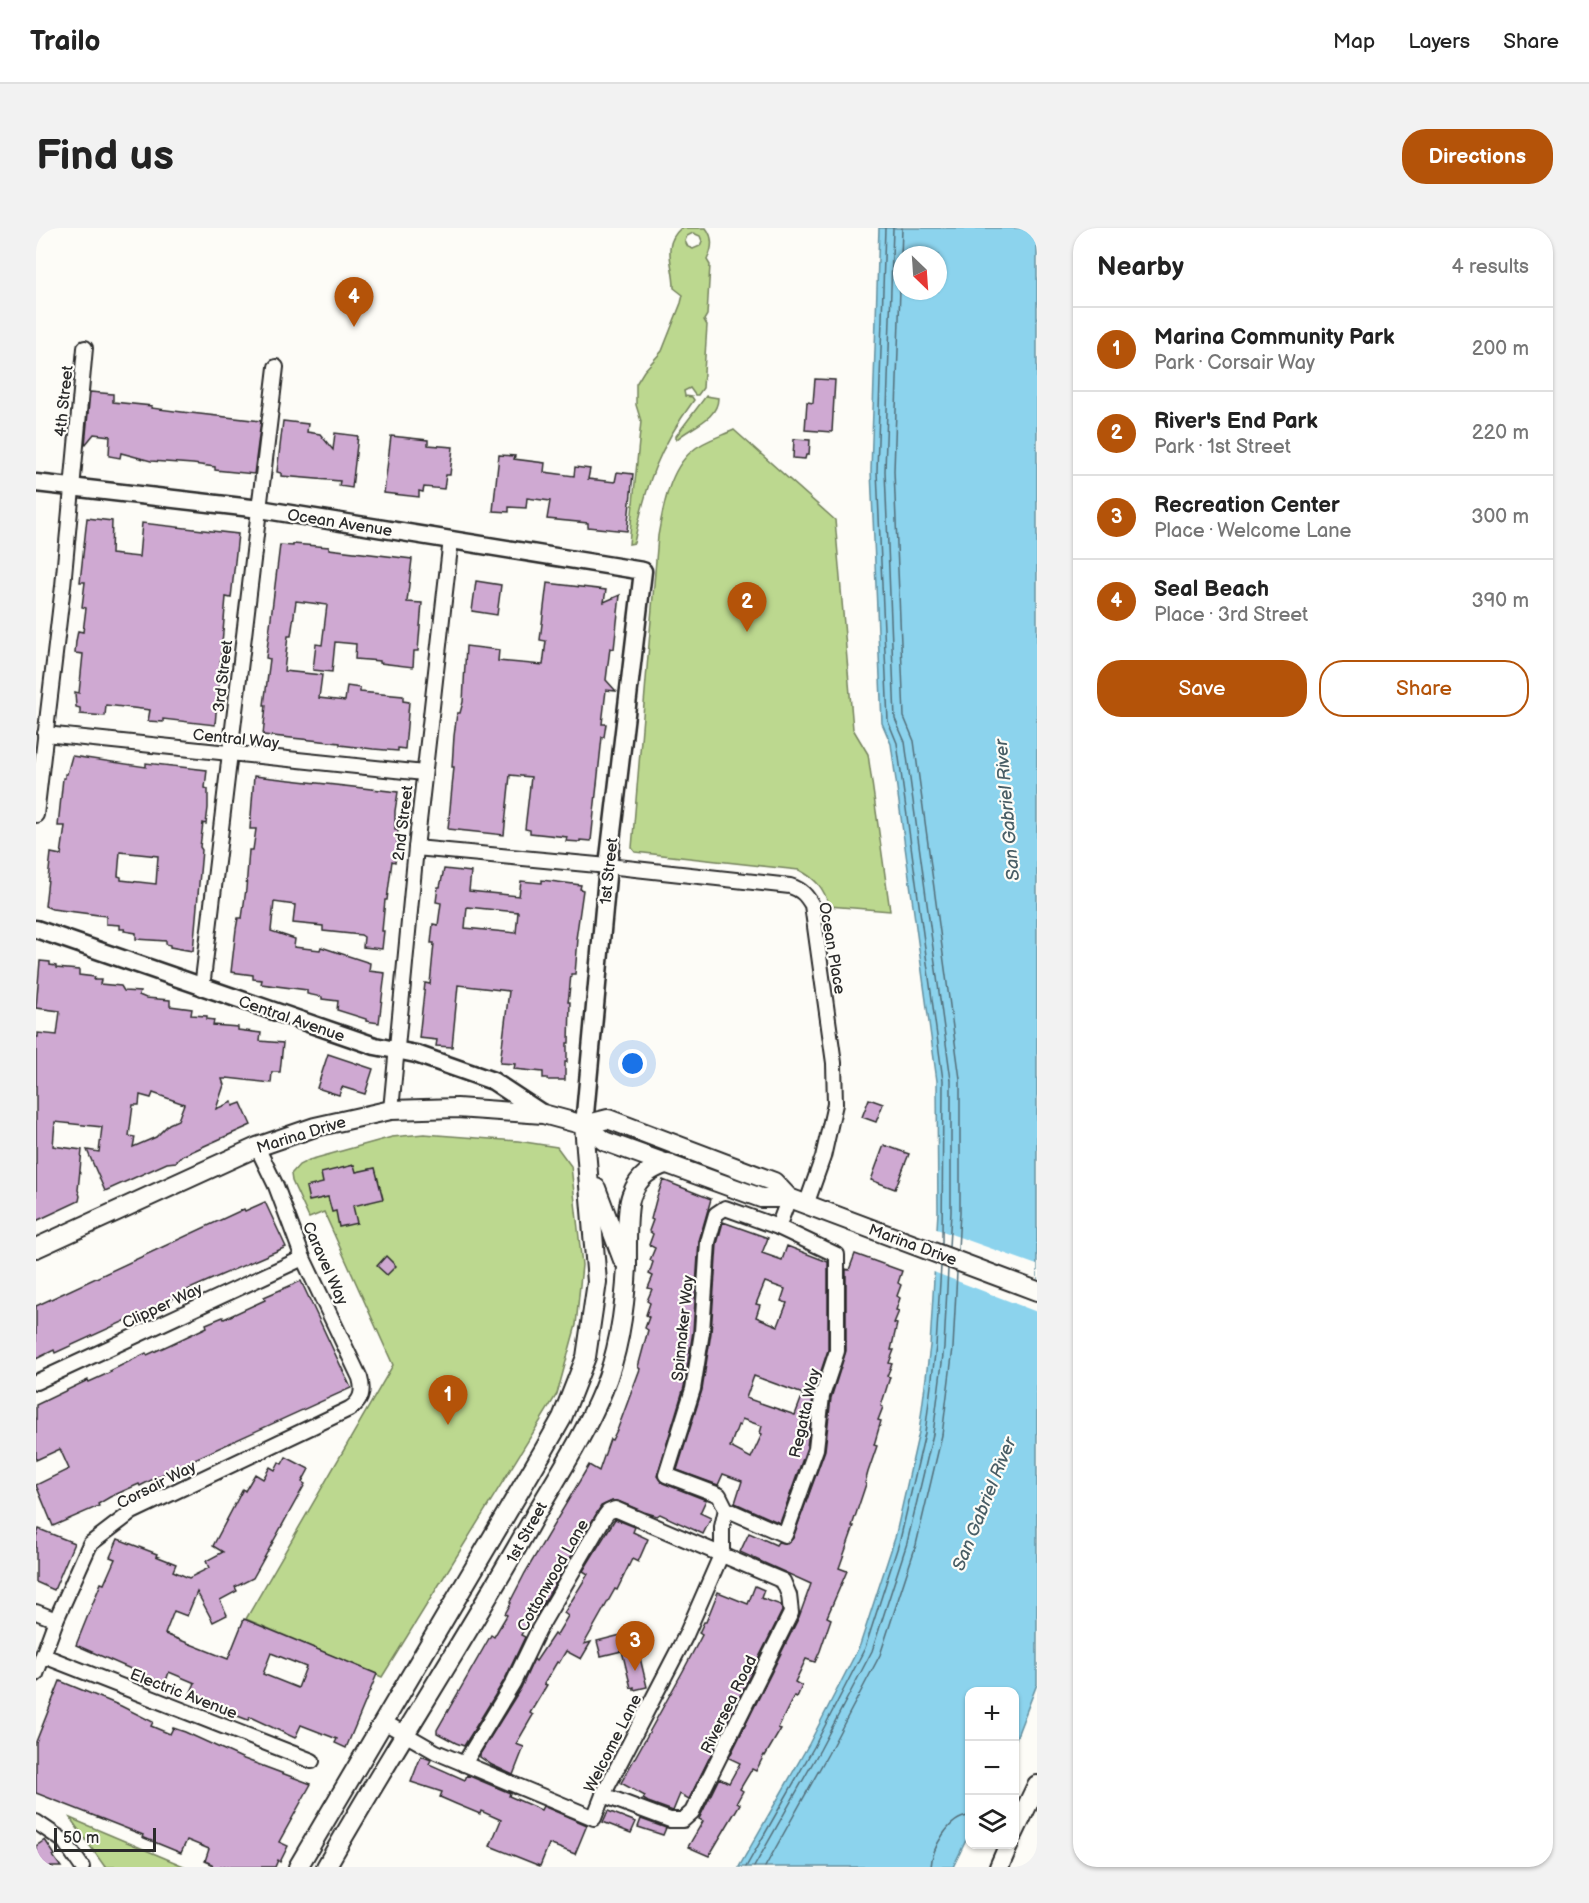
<!DOCTYPE html>
<meta charset="utf-8">
<style>
body{margin:0;font-family:"Balsamiq Sans",sans-serif;background:#f2f2f2;color:#222}
.controls{position:absolute;right:18px;bottom:18px;display:grid;overflow:hidden;border-radius:12px;box-shadow:0 2px 4px #0004}
.controls button{width:54px;height:54px;display:grid;place-items:center;padding:0;border:0;border-bottom:2px solid #e0e0e0;background:#fff;color:#222;font:30px sans-serif}
.compass{position:absolute;left:857px;top:18px;width:54px;height:54px;border-radius:50%;background:#fff;box-shadow:0 2px 4px #0004;rotate:155deg}
.scale{position:absolute;left:18px;bottom:15px;width:102px;box-sizing:border-box;padding-left:6px;border:3px solid #2b2b2b;border-top:0;font-size:16px;line-height:21px;white-space:nowrap;color:#2b2b2b;-webkit-text-stroke:4px #fdfcf7;paint-order:stroke}
.you{position:absolute;left:597px;top:836px;width:21px;height:21px;margin:-15px;border:4px solid #fff;border-radius:50%;background:#1a73e8;box-shadow:0 0 0 9px #1a73e833}
.badge{display:grid;place-items:center;width:39px;height:39px;border-radius:50%;background:#b45309;color:#fff;font-size:20px;font-weight:700}
.pin{position:absolute;translate:-50% -50px;filter:drop-shadow(0 2px 3px #0008)}
.pin::after{content:'';position:absolute;top:32px;width:21px;height:18px;background:inherit;clip-path:polygon(0 0,100% 0,50% 100%)}
.list{margin:0;padding:0;list-style:none}
h2{display:flex;justify-content:space-between;align-items:center;height:78px;margin:0;padding:0 24px;font-size:26px}
h2 small{font-size:20px;font-weight:400;color:#767676}
.list li{display:grid;grid-template-columns:39px 1fr auto;gap:18px;align-items:center;box-sizing:border-box;height:84px;padding:0 24px;border-top:2px solid #e0e0e0}
.list b{display:block;font-size:22px;white-space:nowrap}
.list p{margin:0;font-size:20px;white-space:nowrap;color:#767676}
.list em{font-size:20px;font-style:normal;color:#767676}
.actions{display:flex;gap:12px;padding:18px 24px}
.actions a{flex:1;padding:14px 0;border:2px solid #b45309;border-radius:24px;text-align:center;font-size:21px;color:#b45309}
.actions .main{background:#b45309;color:#fff}
.icon{flex:none;width:33px;height:33px;fill:none;stroke:currentColor;stroke-width:2;stroke-linecap:round;stroke-linejoin:round}
.map{position:relative;flex:none;width:1001px;height:1639px;overflow:hidden;border-radius:24px}
header{display:flex;align-items:center;gap:36px;box-sizing:border-box;height:84px;padding:0 30px;background:#fff;border-bottom:2px solid #e0e0e0}
header strong{font-size:28px}
nav{display:flex;gap:33px;margin-inline-start:auto;font-size:21px}
.intro{display:flex;align-items:center;justify-content:space-between;box-sizing:border-box;height:144px;padding:0 36px}
h1{margin:0;font-size:42px}
.button{padding:15px 27px;border-radius:24px;background:#b45309;color:#fff;font-size:21px;font-weight:700}
main{display:flex;gap:36px;padding:0 36px}
aside{flex:1;background:#fff;border-radius:24px;box-shadow:0 2px 4px #0004}
.map>svg:first-child{display:block}
</style>
<header>
<strong>Trailo</strong>
<nav><a>Map</a><a>Layers</a><a>Share</a></nav>
</header>
<div class="intro"><h1>Find us</h1><a class="button">Directions</a></div>
<main>
<div class="map">
<svg width="1001" height="1639" viewBox="0 0 1001 1639">
<rect width="100%" height="100%" fill="#fdfcf7"/>
<filter id="ink" filterUnits="userSpaceOnUse"><feTurbulence type="fractalNoise" baseFrequency=".0167" numOctaves="2"/><feDisplacementMap in="SourceGraphic" scale="12" xChannelSelector="R" yChannelSelector="G"/><feConvolveMatrix kernelMatrix="1 2 1 2 8 2 1 2 1" color-interpolation-filters="sRGB"/></filter>
<g filter="url(#ink)">
<g fill="#bcd88f" stroke="#74825d" stroke-width="1.5" fill-rule="evenodd">
<path d="M645,0H670C678,10 676,22 671,32L674,37L671,87L668,92L671,97L667,160L662,167H659L654,160L648,163L649,168L656,169L658,172C622,221 610,256 598,315L593,316L605,193L600,177V156L608,143L626,123L645,75L647,67L638,60C638,36 625,18 645,0ZM657,5L664,8L666,13L664,18L657,21L652,19L649,13L651,8Z"/>
<path d="M670,168L682,170C682,192 653,199 640,212V208Z"/>
<path d="M698,202L799,292L817,501L832,526L854,683L793,678C788,660 780,651 763,642L599,624L596,620L622,308C627,280 633,242 656,223C667,213 685,208 698,202Z"/>
<path d="M388,906L482,913L521,919L535,938L546,1037L540,1097L521,1166L346,1449L210,1391L357,1137L288,984L273,990L256,953L255,946L263,937L273,932L356,909Z"/>
<path d="M34,1590L150,1639H69Z"/>
</g>
<path fill="#8cd3ed" stroke="#65909f" stroke-width="1.5" fill-rule="evenodd" d="M843,0H1001V1456L979,1513L978,1464H933V1606L917,1639H703L773,1516L824,1417L859,1310L883,1204L894,1118L902,984L901,853L855,516L846,495L835,243ZM866,27H902V63H866Z"/>
<path fill="#fdfcf7" d="M898,1000L1001,1037V1084L895,1043Z"/>
<g fill="none" stroke-linecap="round" stroke-linejoin="round">
<g stroke="#526e79" stroke-width="1.5">
<path d="M849,0L841,243L852,493L861,515L907,852L906,1016"/>
<path d="M857,0L849,243L859,491L869,514L915,852V984L913,1019"/>
<path d="M866,0L858,243L868,489L878,513L924,851V984L922,1022"/>
<path d="M710,1639L778,1519L829,1420L864,1312L889,1205L900,1118L905,1038"/>
<path d="M718,1639L784,1522L836,1423L871,1315L897,1206L908,1119L912,1041"/>
<path d="M729,1639L792,1526L844,1427L880,1317L906,1207L917,1120L921,1044"/>
<path d="M895,1639C896,1620 913,1589 933,1588"/>
</g>
</g>
<g fill="#cfa9d2" stroke="#2b2b2b" stroke-width="1.5" fill-rule="evenodd">
<path d="M779,151L799,152L796,204L769,202L771,174L777,175Z"/>
<path d="M54,164L77,166V174L116,178L115,180L146,184L225,193L218,246L179,242V239L157,236L115,233L85,225L84,230L73,228L74,208L58,206L49,217Z"/>
<path d="M247,193L272,196L271,204L284,206L297,222L299,205L322,208L316,260L303,258L304,253L245,248V245L241,244Z"/>
<path d="M355,208L392,212V217L417,219L414,247H410L408,261L388,259L387,264L383,263V269L348,265Z"/>
<path d="M758,211L774,212L773,227H770L769,231L757,230Z"/>
<path d="M463,227L479,228L478,231L509,235L508,244L538,248L539,239L554,241L552,251L579,254L581,244L597,246L591,303L552,299V295L511,291L514,273L491,270L490,280L473,279V284L457,283Z"/>
<path d="M51,290L76,293L75,326L103,329L106,295L202,306L195,370L190,369L179,497L127,491V494L112,493L114,482L70,477L69,488L44,486V480L40,479L39,464L43,465L47,426L39,425L40,413L42,403L47,404L50,380L46,379L49,354H44Z"/>
<path d="M257,316L293,319V321L376,331L371,374L386,375L382,423H378L377,439L344,435V433L319,431L320,416L299,414L296,444L277,442L280,416L286,417L291,377L260,373L255,408H252L248,443L286,447L283,470L309,473L311,458L324,460V464L367,468V473L373,474L369,521L362,520V523L337,521L304,517V515L227,507L230,477H228L234,431L230,430L244,317L257,318Z"/>
<path d="M440,353L465,357L461,387L436,383Z"/>
<path d="M511,355L570,362L568,374L584,367L578,421L574,420L570,452L580,463L570,462L566,496H570L568,509H566L555,613L544,612V614L530,613L531,609L494,605V602L489,601L495,549L474,547L468,607L412,601L418,539H416L418,508L421,485H424L427,474L430,418L463,422L462,433L507,437L510,413L504,412Z"/>
<path d="M36,528L110,539V535L171,542L169,560L172,561V580L170,596L167,595L164,619L166,622L157,723L134,719V717L130,716V713L100,711V705L88,703L89,701H84V697L70,696V688L16,681L9,678L15,625L25,627L29,598H22L27,550H29V546H31ZM84,624L122,628L120,656L85,652V649L82,648Z"/>
<path d="M218,548L362,564L359,583V601H362L361,618L359,634L356,633L351,672H349L346,703H348L346,721L327,719L328,709L325,707L287,703V698L257,695L259,677L238,674L235,703L259,711L258,719L284,722L285,719L334,735L333,743L349,745L343,795L330,793V791L301,782L302,773L286,771V769L271,766V762L225,756L226,752L217,751V747L195,744L200,701L202,690H206L210,661L213,622H217L220,601H214Z"/>
<path d="M408,641L435,644L433,663L483,668L485,653L506,655V652L545,657L544,661L547,662L540,711H542L539,746H535L533,767L532,774H534L533,815H531V834H529V852H511V850H507V844L478,841L479,836L464,835L473,763L422,757L416,819L400,818L401,812L383,810L389,755L394,756L398,715H395L397,696L402,697L405,675L400,674L402,659H404ZM431,679L482,684L480,705L429,700Z"/>
<path d="M4,733L14,734V737L20,738V740L43,742V747L59,749L58,752H65L64,756L85,758L88,763L104,764L103,767L110,770L134,772V778L156,781L155,787L171,788V791L178,792L177,797L202,799V802L225,805L224,813L247,815L244,844H236L235,855L191,850L190,851H186L188,857L180,881L196,874L197,878L205,875L215,897L146,928L140,934L131,935L69,963L51,922L63,924L66,899L19,894L17,918L46,922L42,962L44,968L43,973L0,993V809H2V805L21,807L24,783L0,780ZM117,865L148,876L142,892L133,896L120,909L97,919L99,909L93,908L97,877H103L104,867L115,870Z"/>
<path d="M292,826L337,841L329,866L306,859L303,867L281,860Z"/>
<path d="M833,871L847,876L840,894L826,889Z"/>
<path d="M848,917L873,926L859,961L835,952Z"/>
<path d="M318,937L320,944L339,940L347,971L317,978L321,995L303,999L300,983L296,984L292,969L273,973L270,959L287,955L285,945Z"/>
<path d="M627,952L675,971L663,1013L657,1103L648,1159L621,1248L627,1255L670,1272L664,1285L675,1290L667,1306L624,1286L621,1288L608,1284L582,1273H576L565,1278L500,1388L497,1386L485,1407L489,1409L469,1451L428,1518L420,1515L401,1505V1502L455,1407L458,1409L471,1387L469,1386L475,1375L474,1374L489,1345L553,1237L563,1243L574,1211L576,1212L582,1200L604,1141L602,1139L612,1102L609,1100L613,1089L610,1087L614,1075L611,1073L616,1061L612,1060L617,1048L613,1046L617,1034L614,1032L619,1020L613,1017L617,1006L613,1003L617,992L615,991L620,972Z"/>
<path d="M229,974L250,1019L174,1052L151,1062L152,1064L19,1125L18,1122L0,1131V1078L208,981L209,983Z"/>
<path d="M687,994L732,1010L726,1025L746,1032L751,1018L792,1034V1122L777,1167L771,1219L744,1295L699,1275L706,1253L687,1246L682,1257L641,1242L666,1162L675,1105L681,1016ZM729,1054L749,1061L745,1073L751,1075L742,1098L720,1089L724,1077L720,1076ZM718,1148L767,1166L759,1187L710,1170ZM706,1191L726,1198L724,1205L726,1206L715,1230L694,1219L702,1197L704,1198Z"/>
<path d="M819,1026L866,1043L862,1055L865,1057L861,1068L864,1070L860,1082L863,1083L858,1095L861,1096L855,1122H858L853,1135L856,1136L851,1148L854,1149L845,1178L847,1179L842,1192L845,1193L838,1217L841,1218L832,1244L829,1255L830,1256L816,1298H818L803,1340L811,1343L791,1389L795,1391L784,1423L779,1434L770,1431L759,1454L766,1458L761,1469L758,1468L742,1500L745,1501L729,1528L728,1527L720,1543L716,1541L704,1561L707,1563L701,1574L704,1576L673,1628L652,1619L667,1593L663,1591L683,1550L693,1555L704,1535L693,1530L763,1389L775,1356L704,1324L713,1305L740,1317L742,1314L751,1316L757,1310L789,1222L795,1170L810,1123V1041L813,1042Z"/>
<path d="M350,1028L360,1038L351,1047L341,1038Z"/>
<path d="M265,1053L315,1160L139,1240L104,1258L103,1256L74,1269L62,1276L63,1278L17,1298L0,1257L33,1241L24,1221L0,1232V1177L52,1152L53,1154L75,1144L74,1143L110,1125L111,1127L133,1117L171,1099L170,1096L187,1089L188,1091L229,1072L228,1069Z"/>
<path d="M250,1229L273,1241L266,1254L269,1256L217,1350L199,1359L201,1363L184,1372L191,1387L177,1394L161,1364L151,1388L138,1383L129,1406L192,1431L208,1391L341,1446L310,1520L299,1515L301,1511L265,1497L259,1510L214,1489L212,1492L199,1487L200,1484L154,1466L159,1455L133,1444L129,1456L40,1417L65,1355L68,1356L79,1331L74,1329L82,1311L121,1326L120,1328L140,1336L137,1343L153,1350L173,1340L170,1333L187,1324L177,1318L207,1261L209,1263L219,1246L227,1251L234,1239L239,1242L243,1234L246,1236ZM235,1425L270,1439L262,1460L227,1446Z"/>
<path d="M579,1291L599,1299L597,1304L612,1311L602,1334L596,1331L581,1362L579,1361L548,1416L555,1414L545,1431L530,1423L523,1435L521,1434L508,1456L511,1457L494,1485L497,1487L480,1516L488,1519L477,1547L456,1537L444,1529V1526L485,1460L498,1431L500,1433L518,1406L520,1408L532,1388L528,1385L552,1346L547,1343Z"/>
<path d="M3,1301L38,1315L18,1362L0,1354V1309Z"/>
<path d="M719,1358L728,1362L725,1370L745,1377L746,1383L653,1571L644,1566L637,1583L612,1574L607,1571L609,1568L585,1555L647,1443L666,1407L663,1405L668,1394H670L682,1364L712,1376Z"/>
<path d="M585,1407L588,1420L601,1417L611,1459L598,1462V1459L595,1460L586,1423L565,1428L561,1413Z"/>
<path d="M24,1453L85,1478L117,1494L115,1498L134,1506L137,1500L149,1504L208,1531L275,1556L243,1614L252,1618L244,1634L242,1632L239,1639H177L176,1636L169,1633L173,1621L151,1612L145,1625L106,1609L107,1607L0,1565V1514Z"/>
<path d="M385,1528L395,1532L393,1536L429,1552L431,1547L474,1565L473,1568L505,1582L507,1578L551,1597L539,1626L513,1616L504,1638L454,1618L465,1592L445,1583L444,1586L420,1576L404,1569L406,1564L375,1554Z"/>
<path d="M572,1583L600,1594L595,1605L567,1594Z"/>
<path d="M605,1591L630,1600L627,1607L602,1599Z"/>
<path d="M9,1612L19,1627L17,1628L25,1639H0V1618Z"/>
</g>
<g fill="none" stroke-linecap="round" stroke-linejoin="round">
<defs>
<g id="minor">
<path d="M9,506L388,545"/>
<path d="M0,587L27,358L49,120"/>
<path d="M380,620L572,638L754,658C766,662 770,667 776,677L798,835L799,876L787,929L770,977"/>
<path d="M166,760L240,139"/>
<path d="M355,882L380,620L415,311"/>
<path d="M689,980L742,999L801,1027V1123L786,1168L780,1221L749,1307L690,1281L683,1267L630,1247L657,1161L666,1104L672,1014L680,986Z"/>
<path d="M742,999L753,970"/>
<path d="M0,1154L267,1030"/>
<path d="M0,1384L20,1392"/>
<path d="M8,1428L276,1533"/>
<path d="M0,1446L20,1392L54,1316L96,1284L313,1181C325,1174 328,1164 324,1150L267,1030L240,958L221,919"/>
<path d="M348,1494L400,1524L558,1590L567,1567L650,1407L686,1325V1299L690,1281"/>
<path d="M428,1536L477,1455L503,1401L569,1288L572,1284L579,1281L747,1353L753,1367L755,1385L656,1584L647,1592H634L567,1567"/>
<path d="M0,1594L28,1613L46,1639"/>
</g>
<g id="tertiary">
<path d="M0,255L224,281L607,343L572,638L548,897"/>
<path d="M0,701L339,818L380,826L457,853L507,886"/>
</g>
<g id="secondary">
<path d="M548,897L572,891L738,954L753,970"/>
<path d="M560,960L587,1032"/>
<path d="M0,1020L221,919L279,899L355,882L421,880L507,886L548,897L568,913L725,970H753L1001,1063"/>
<path d="M978,1605L1001,1557"/>
<path d="M262,1639L509,1220L526,1190L550,1129L561,1054L548,897"/>
<path d="M290,1639C357,1521 432,1408 498,1289C522,1248 549,1206 567,1162C583,1124 589,1079 591,1038C591,1022 590,978 596,966C603,948 614,941 632,935"/>
<path d="M963,1639L973,1616"/>
</g>
</defs>
<use href="#minor" stroke="#2b2b2b" stroke-width="18"/>
<use href="#tertiary" stroke="#2b2b2b" stroke-width="21"/>
<use href="#secondary" stroke="#2b2b2b" stroke-width="22"/>
<use href="#minor" stroke="#fdfcf7" stroke-width="14"/>
<use href="#tertiary" stroke="#fdfcf7" stroke-width="16"/>
<use href="#secondary" stroke="#fdfcf7" stroke-width="18"/>
</g>
</g>
<g text-anchor="middle" stroke-width="4.5" stroke-linejoin="round" paint-order="stroke">
<g font-size="16" fill="#2b2b2b" stroke="#fdfcf7">
<text transform="translate(27 173) rotate(-84)" y="6">4th Street</text>
<text transform="translate(304 294) rotate(9)" y="6">Ocean Avenue</text>
<text transform="translate(186 448) rotate(-83)" y="6">3rd Street</text>
<text transform="translate(200 510) rotate(6)" y="6">Central Way</text>
<text transform="translate(366 595) rotate(-83)" y="6">2nd Street</text>
<text transform="translate(572 643) rotate(-84)" y="6">1st Street</text>
<text transform="translate(797 720) rotate(80)" y="6">Ocean Place</text>
<text transform="translate(256 790) rotate(19)" y="6">Central Avenue</text>
<text transform="translate(265 906) rotate(-17)" y="6">Marina Drive</text>
<text transform="translate(877 1016) rotate(20)" y="6">Marina Drive</text>
<text transform="translate(290 1035) rotate(66)" y="6">Caravel Way</text>
<text transform="translate(126 1077) rotate(-25)" y="6">Clipper Way</text>
<text transform="translate(646 1100) rotate(-84)" y="6">Spinnaker Way</text>
<text transform="translate(768 1185) rotate(-77)" y="6">Regatta Way</text>
<text transform="translate(120 1256) rotate(-27)" y="6">Corsair Way</text>
<text transform="translate(490 1304) rotate(-61)" y="6">1st Street</text>
<text transform="translate(516 1347) rotate(-60)" y="6">Cottonwood Lane</text>
<text transform="translate(148 1465) rotate(21)" y="6">Electric Avenue</text>
<text transform="translate(692 1476) rotate(-64)" y="6">Riversea Road</text>
<text transform="translate(576 1515) rotate(-63)" y="6">Welcome Lane</text>
</g>
<g font-size="18" font-style="italic" fill="#485d65" stroke="#fdfcf7">
<text transform="translate(971 582) rotate(-95)" y="6">San Gabriel River</text>
<text transform="translate(948 1276) rotate(-68)" y="6">San Gabriel River</text>
</g>
</g>
</svg>
<div class="controls">
<button>+</button>
<button>−</button>
<button><svg class="icon" aria-label="layers" viewBox="0 0 24 24"><path d="M12 4l9 5-9 5-9-5zM3 14l9 5 9-5"/></svg></button>
</div>
<svg class="compass" viewBox="-18 -18 36 36"><path d="M0-13l5 13h-10z" fill="#e53935"/><path d="M0 13l5-13h-10z" fill="#767676"/></svg>
<div class="scale">50 m</div>
<div class="you"></div>
<div class="pin badge" style="left:412px;top:1197px">1</div>
<div class="pin badge" style="left:711px;top:404px">2</div>
<div class="pin badge" style="left:599px;top:1443px">3</div>
<div class="pin badge" style="left:318px;top:99px">4</div>
</div>
<aside>
<h2>Nearby<small>4 results</small></h2>
<ul class="list">
<li><span class="badge">1</span><div><b>Marina Community Park</b><p>Park · Corsair Way</p></div><em>200 m</em></li>
<li><span class="badge">2</span><div><b>River's End Park</b><p>Park · 1st Street</p></div><em>220 m</em></li>
<li><span class="badge">3</span><div><b>Recreation Center</b><p>Place · Welcome Lane</p></div><em>300 m</em></li>
<li><span class="badge">4</span><div><b>Seal Beach</b><p>Place · 3rd Street</p></div><em>390 m</em></li>
</ul>
<div class="actions"><a class="main">Save</a><a>Share</a></div>
</aside>
</main>
